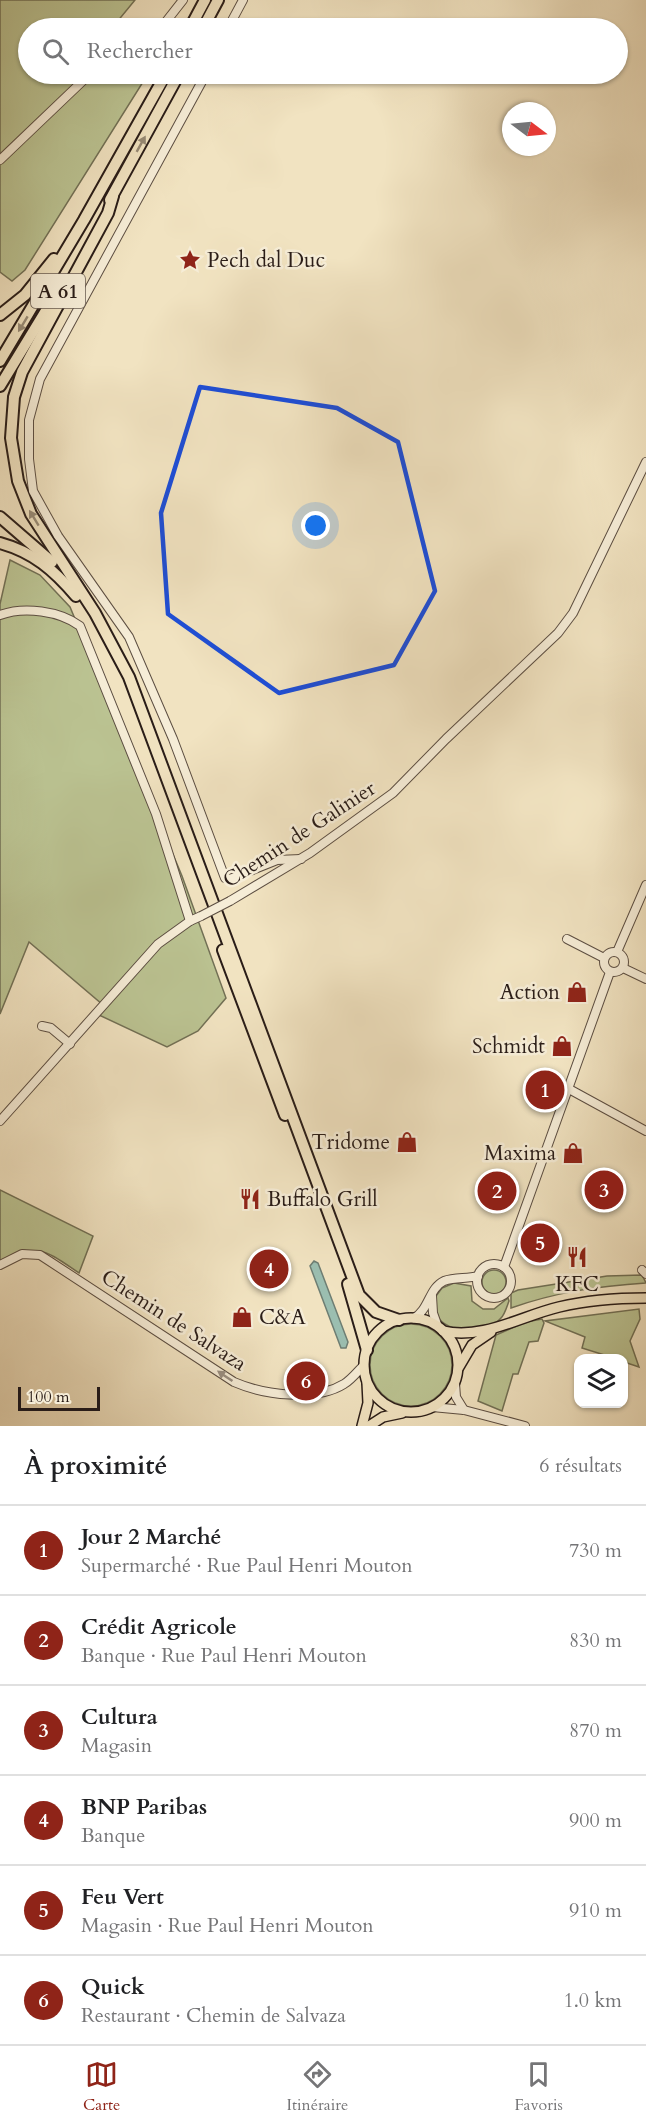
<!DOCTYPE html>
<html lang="fr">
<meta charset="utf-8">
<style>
body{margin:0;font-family:Cardo,serif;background:#f6f6f6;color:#202124}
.controls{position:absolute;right:18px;bottom:18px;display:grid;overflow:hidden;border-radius:12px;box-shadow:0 2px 4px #0004}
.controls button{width:54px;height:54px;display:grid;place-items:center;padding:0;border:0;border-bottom:2px solid #e0e0e0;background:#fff;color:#202124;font:30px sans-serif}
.compass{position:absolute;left:502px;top:102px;width:54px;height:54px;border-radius:50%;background:#fff;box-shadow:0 2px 4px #0004;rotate:106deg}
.scale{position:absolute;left:18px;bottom:15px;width:82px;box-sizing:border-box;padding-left:6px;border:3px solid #2a1d18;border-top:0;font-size:16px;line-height:21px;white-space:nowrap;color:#2a1d18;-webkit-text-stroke:4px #f6edd7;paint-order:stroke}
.you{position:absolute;left:316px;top:526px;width:21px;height:21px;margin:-15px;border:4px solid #fff;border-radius:50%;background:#1a73e8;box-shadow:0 0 0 9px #1a73e833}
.badge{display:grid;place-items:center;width:39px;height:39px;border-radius:50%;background:#8f2418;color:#fff;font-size:20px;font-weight:700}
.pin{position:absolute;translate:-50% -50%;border:3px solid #fff;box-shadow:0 2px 6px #0006}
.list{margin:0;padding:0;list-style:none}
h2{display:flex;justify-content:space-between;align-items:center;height:78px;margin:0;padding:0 24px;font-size:26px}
h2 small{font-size:20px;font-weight:400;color:#757577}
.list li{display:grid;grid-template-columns:39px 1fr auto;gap:18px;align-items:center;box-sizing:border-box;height:90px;padding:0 24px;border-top:2px solid #e0e0e0}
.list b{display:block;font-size:22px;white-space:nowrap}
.list p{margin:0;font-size:20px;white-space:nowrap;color:#757577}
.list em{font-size:20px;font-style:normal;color:#757577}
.icon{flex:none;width:33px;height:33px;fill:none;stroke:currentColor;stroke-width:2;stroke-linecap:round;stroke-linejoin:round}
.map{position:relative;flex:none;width:646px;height:1426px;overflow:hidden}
.search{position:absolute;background:#fff;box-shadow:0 2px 4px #0004;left:18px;right:18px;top:18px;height:66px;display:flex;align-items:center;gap:15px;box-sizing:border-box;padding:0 21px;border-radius:33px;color:#757577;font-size:22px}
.sheet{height:618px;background:#fff}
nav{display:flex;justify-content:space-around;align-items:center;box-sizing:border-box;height:84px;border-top:2px solid #e0e0e0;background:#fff;font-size:16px;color:#757577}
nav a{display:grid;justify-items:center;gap:3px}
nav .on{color:#8f2418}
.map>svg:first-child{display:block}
</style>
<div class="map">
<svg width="646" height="1426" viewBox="0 0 646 1426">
<rect width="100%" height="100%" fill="#f1e3c1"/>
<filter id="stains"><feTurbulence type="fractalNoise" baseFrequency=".00333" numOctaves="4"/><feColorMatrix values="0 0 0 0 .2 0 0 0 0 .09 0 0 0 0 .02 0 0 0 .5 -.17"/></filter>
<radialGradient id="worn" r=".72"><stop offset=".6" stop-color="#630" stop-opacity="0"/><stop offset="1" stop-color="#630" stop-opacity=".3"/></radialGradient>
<g fill="#bbc392" stroke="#727055" stroke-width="1.5">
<path d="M0,0H135L112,28H28V74H85L98,79L107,74H148L25,270L12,281L0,272Z"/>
<path d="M10,560L40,575L70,607L182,876L226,998L198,1031L167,1047L99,1015L103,1005L29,942L0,1014V604Z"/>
<path d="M0,1190L93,1236L79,1273C45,1250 38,1242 0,1262Z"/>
<circle cx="494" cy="1282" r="12"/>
<path d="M642,1275L646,1283C599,1286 556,1292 511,1308V1293L518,1290L607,1276Z"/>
<path d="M454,1283L471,1286L472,1301L483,1309H494L508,1298L509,1301C507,1306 505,1314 501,1318C488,1334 446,1335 437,1315C435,1310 436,1302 436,1296L442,1288Z"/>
<path d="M639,1309L640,1319L630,1341L639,1367L624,1362V1358H614L582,1348L585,1337L545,1321Z"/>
<path d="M542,1319L544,1323L538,1341L529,1342L518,1374H513L502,1411L478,1401L496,1335L526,1322Z"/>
<circle cx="411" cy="1365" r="41"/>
</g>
<path fill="#9bbeb0" stroke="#6e7e73" stroke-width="1.5" d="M314,1261L318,1263L348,1342L346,1348H341L310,1266Z"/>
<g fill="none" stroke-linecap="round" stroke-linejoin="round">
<defs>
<g id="minor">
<path d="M161,28L183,0"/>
<path d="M228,28L243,0"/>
<path d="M206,74L40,379L29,420V459L33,491L58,536L129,637L173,739L225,878L230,879L277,860L301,859"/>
<path d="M0,160L90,74"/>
<path d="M0,615C24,606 60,611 80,626L156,814L190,921"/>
<path d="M230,901L310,853L393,793L446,739L558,633L573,613L646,462"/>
<path d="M567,939L604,958"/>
<circle cx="614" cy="962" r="10"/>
<path d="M617,952L646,885"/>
<path d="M623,968L646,979"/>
<path d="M42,1026L51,1028L70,1044"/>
<path d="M569,1089L646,1131"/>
<path d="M0,1121L158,944L190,921L201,916"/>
<circle cx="494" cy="1281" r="17"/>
<path d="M0,1265L22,1254L40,1255L234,1382C264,1395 315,1402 344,1384C351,1380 358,1371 364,1365"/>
<path d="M504,1267L610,972"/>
<path d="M642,1270L646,1274"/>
<path d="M432,1296L433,1313L438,1327"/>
<path d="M414,1318C429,1310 429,1288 444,1281C455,1277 467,1279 478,1276"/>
<path d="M455,1383L456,1397L464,1410"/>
<path d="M432,1407L464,1410L525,1426"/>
</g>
<g id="major">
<circle cx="411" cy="1365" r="47"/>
<path d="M443,1331C483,1340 521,1316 559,1307C588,1300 616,1298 646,1298"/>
<path d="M459,1367L472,1345L491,1332"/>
<path d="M362,1426L368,1403L367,1383"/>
<path d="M369,1426L383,1417L402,1413"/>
</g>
<g id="highway">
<path d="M190,28L205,0"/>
<path d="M203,28L218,0"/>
<path d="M113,196L108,213L22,372L14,397L11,438L18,481L31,514L95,613L129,677L359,1295L376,1312L399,1320"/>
<path d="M110,200L179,74"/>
<path d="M0,315L25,295L54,259"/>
<path d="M0,361L84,220L166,74"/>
<path d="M0,386L56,294"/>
<path d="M0,517L52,562"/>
<path d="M0,543C33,552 54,570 76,596"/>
<path d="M223,950L285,1115"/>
<path d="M348,1284L367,1350"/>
</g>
</defs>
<use href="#minor" stroke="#5c4e42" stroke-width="10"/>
<use href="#major" stroke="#2a1d18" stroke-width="12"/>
<use href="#highway" stroke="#2a1d18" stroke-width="14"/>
<use href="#minor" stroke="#f6edd7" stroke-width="8"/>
<use href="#major" stroke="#f1e3c1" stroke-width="9"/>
<use href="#highway" stroke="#f1e3c1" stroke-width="10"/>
<defs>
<path id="minor-bridge" d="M201,916L230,901"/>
</defs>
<use href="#minor-bridge" stroke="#5c4e42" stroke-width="10" stroke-linecap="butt"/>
<use href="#minor-bridge" stroke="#f6edd7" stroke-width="8"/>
</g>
<defs><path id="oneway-solid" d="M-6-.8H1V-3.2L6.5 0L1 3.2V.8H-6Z" transform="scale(1.5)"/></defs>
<g fill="#978a75">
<use href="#oneway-solid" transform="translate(141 144) rotate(-61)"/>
<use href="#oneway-solid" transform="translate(23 324) rotate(121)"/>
<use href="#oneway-solid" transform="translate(34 518) rotate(-121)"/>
</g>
<use fill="#9a8f81" href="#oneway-solid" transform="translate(225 1376) rotate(-146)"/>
<path fill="none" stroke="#1d4ed8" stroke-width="4.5" stroke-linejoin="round" d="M200,387L337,408L398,442L435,591L394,665L279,693L168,614L161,513Z"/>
<defs>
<symbol id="sight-bare" viewBox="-9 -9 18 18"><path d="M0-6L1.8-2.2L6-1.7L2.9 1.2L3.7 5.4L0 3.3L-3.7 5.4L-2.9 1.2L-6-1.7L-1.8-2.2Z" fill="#8f2418" stroke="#f6edd7" stroke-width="2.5" paint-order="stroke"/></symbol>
<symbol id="shop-bare" viewBox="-9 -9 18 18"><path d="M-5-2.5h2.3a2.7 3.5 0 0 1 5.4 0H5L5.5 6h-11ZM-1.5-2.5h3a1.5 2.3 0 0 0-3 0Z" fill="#8f2418" stroke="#f6edd7" stroke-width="2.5" paint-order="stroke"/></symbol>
<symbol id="restaurant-bare" viewBox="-9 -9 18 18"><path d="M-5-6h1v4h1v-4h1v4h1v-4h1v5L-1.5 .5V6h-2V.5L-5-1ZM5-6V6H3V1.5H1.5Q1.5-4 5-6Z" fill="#8f2418" stroke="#f6edd7" stroke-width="2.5" paint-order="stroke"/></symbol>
</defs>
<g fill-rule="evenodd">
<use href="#sight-bare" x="175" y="245" width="30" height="30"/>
<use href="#shop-bare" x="562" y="977" width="30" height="30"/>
<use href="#shop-bare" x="547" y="1031" width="30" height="30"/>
<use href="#shop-bare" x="392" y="1127" width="30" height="30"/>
<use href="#shop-bare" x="558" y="1138" width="30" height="30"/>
<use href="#restaurant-bare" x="235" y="1184" width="30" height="30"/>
<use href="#restaurant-bare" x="562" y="1242" width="30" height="30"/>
<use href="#shop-bare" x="227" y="1302" width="30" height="30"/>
</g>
<g text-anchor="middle" stroke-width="5" stroke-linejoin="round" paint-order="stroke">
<rect fill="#f6edd7" stroke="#675b51" stroke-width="1.5" x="31" y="274" width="54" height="34" rx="4.5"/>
<g font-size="20" font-weight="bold" fill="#2a1d18">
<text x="58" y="298">A 61</text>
</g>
<g font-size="21" fill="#2a1d18" stroke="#f6edd7" text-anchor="end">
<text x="207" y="267" text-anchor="start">Pech dal Duc</text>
<text x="560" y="999">Action</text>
<text x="545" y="1053">Schmidt</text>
<text x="390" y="1149">Tridome</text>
<text x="556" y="1160">Maxima</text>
<text x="267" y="1206" text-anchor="start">Buffalo Grill</text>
<text x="577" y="1291" text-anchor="middle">KFC</text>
<text x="259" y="1324" text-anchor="start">C&amp;A</text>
</g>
<g font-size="21" fill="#2a1d18" stroke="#f6edd7">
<text transform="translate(299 834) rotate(-33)" y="7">Chemin de Galinier</text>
<text transform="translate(174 1320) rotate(33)" y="7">Chemin de Salvaza</text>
</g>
</g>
<rect width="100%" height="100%" filter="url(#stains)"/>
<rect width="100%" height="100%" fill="url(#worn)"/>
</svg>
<div class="controls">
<button><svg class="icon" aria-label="layers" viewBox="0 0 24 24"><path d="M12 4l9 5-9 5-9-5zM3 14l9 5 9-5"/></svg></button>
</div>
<svg class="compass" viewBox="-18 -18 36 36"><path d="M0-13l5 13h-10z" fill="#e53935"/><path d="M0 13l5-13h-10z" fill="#757577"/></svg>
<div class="scale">100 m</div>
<div class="you"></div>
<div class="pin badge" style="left:545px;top:1090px">1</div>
<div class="pin badge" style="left:497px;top:1191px">2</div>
<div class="pin badge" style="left:604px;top:1190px">3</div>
<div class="pin badge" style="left:269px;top:1269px">4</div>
<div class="pin badge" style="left:540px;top:1243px">5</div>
<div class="pin badge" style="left:306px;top:1381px">6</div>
<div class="search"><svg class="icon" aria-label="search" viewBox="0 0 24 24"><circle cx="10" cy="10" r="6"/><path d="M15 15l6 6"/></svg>Rechercher</div>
</div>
<section class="sheet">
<h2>À proximité<small>6 résultats</small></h2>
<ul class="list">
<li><span class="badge">1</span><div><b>Jour 2 Marché</b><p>Supermarché · Rue Paul Henri Mouton</p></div><em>730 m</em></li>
<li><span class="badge">2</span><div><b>Crédit Agricole</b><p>Banque · Rue Paul Henri Mouton</p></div><em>830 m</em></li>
<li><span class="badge">3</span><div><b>Cultura</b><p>Magasin</p></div><em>870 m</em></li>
<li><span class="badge">4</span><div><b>BNP Paribas</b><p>Banque</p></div><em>900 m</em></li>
<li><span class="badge">5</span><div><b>Feu Vert</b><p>Magasin · Rue Paul Henri Mouton</p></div><em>910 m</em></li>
<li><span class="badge">6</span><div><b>Quick</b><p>Restaurant · Chemin de Salvaza</p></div><em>1.0 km</em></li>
</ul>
</section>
<nav>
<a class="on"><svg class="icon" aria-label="map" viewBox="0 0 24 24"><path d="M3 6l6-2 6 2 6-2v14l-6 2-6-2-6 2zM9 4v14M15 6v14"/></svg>Carte</a>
<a><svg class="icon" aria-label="directions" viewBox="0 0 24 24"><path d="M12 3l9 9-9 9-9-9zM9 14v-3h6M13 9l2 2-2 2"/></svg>Itinéraire</a>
<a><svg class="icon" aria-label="saved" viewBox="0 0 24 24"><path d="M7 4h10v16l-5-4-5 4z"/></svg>Favoris</a>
</nav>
